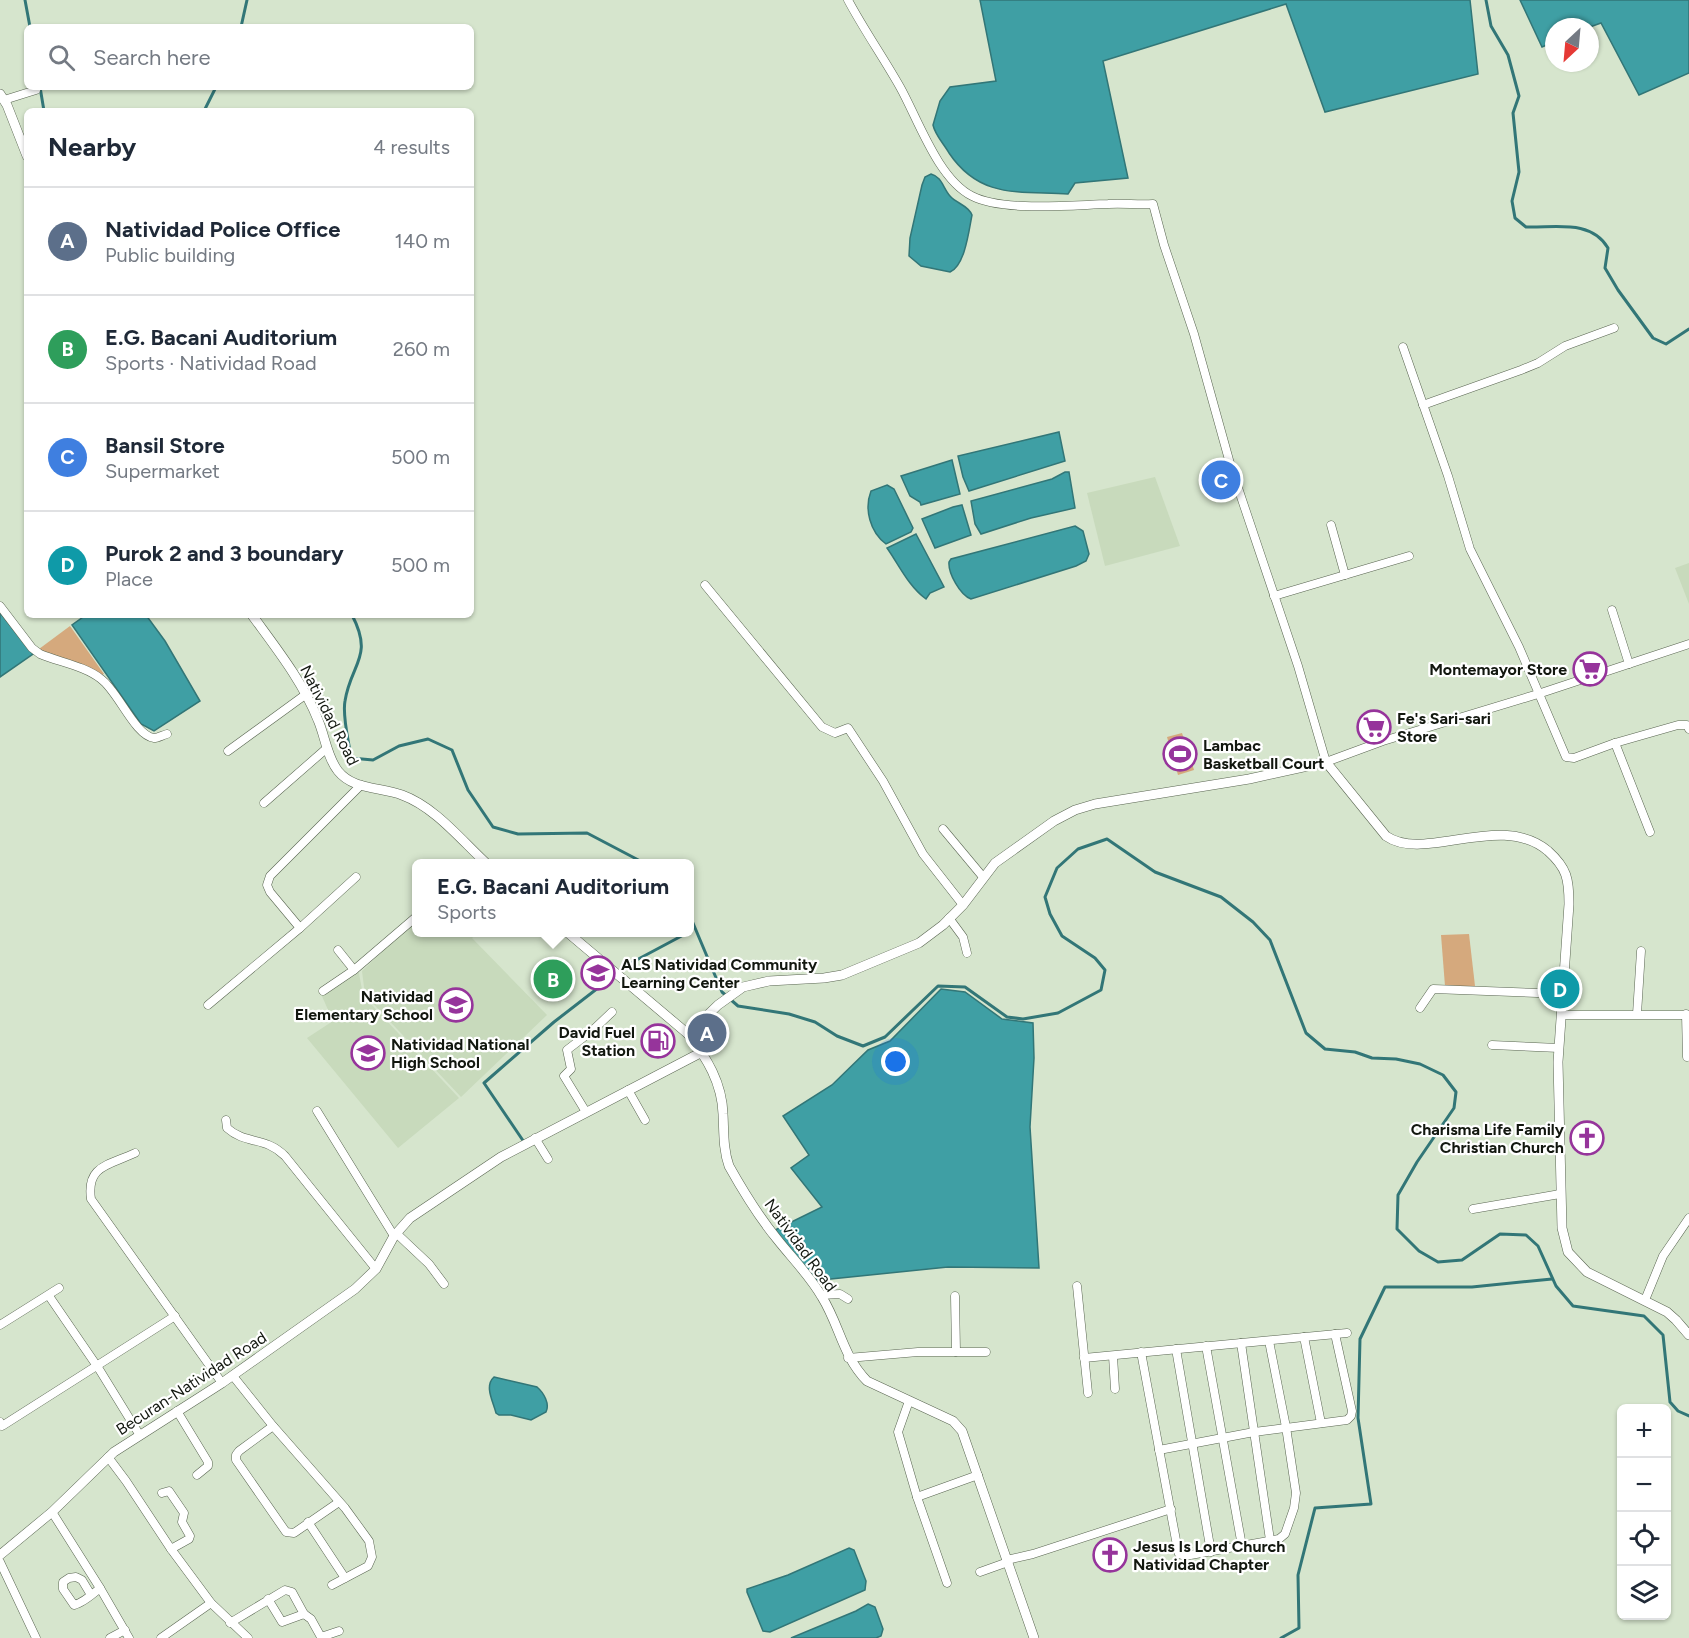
<!DOCTYPE html>
<meta charset="utf-8">
<style>
body{margin:0;font-family:Figtree,sans-serif;background:#f2f2f3;color:#1f2937}
.controls{position:absolute;right:18px;bottom:18px;display:grid;overflow:hidden;border-radius:9px;box-shadow:0 2px 4px #0004}
.controls button{width:54px;height:54px;display:grid;place-items:center;padding:0;border:0;border-bottom:2px solid #e0e1e3;background:#fff;color:#1f2937;font:30px sans-serif}
.compass{position:absolute;left:1545px;top:18px;width:54px;height:54px;border-radius:50%;background:#fff;box-shadow:0 2px 4px #0004;rotate:206deg}
.you{position:absolute;left:896px;top:1062px;width:21px;height:21px;margin:-15px;border:4px solid #fff;border-radius:50%;background:#1a73e8;box-shadow:0 0 0 9px #1a73e833}
.badge{display:grid;place-items:center;width:39px;height:39px;border-radius:50%;background:#96349b;color:#fff;font-size:20px;font-weight:700}
.pin{position:absolute;translate:-50% -50%;border:3px solid #fff;box-shadow:0 2px 6px #0006}
.popup{position:absolute;left:412px;top:859px;width:282px;height:78px;box-sizing:border-box;display:grid;place-content:center;border-radius:9px;background:#fff;filter:drop-shadow(0 2px 4px #0005);font-size:20px;white-space:nowrap;color:#747a83}
.popup b{font-size:22px;color:#1f2937}
.popup::after{content:'';position:absolute;left:50%;top:100%;margin-left:-12px;border:12px solid transparent;border-top-color:#fff}
.list{margin:0;padding:0;list-style:none}
h2{display:flex;justify-content:space-between;align-items:center;height:78px;margin:0;padding:0 24px;font-size:26px}
h2 small{font-size:20px;font-weight:400;color:#747a83}
.list li{display:grid;grid-template-columns:39px 1fr auto;gap:18px;align-items:center;box-sizing:border-box;height:108px;padding:0 24px;border-top:2px solid #e0e1e3}
.list b{display:block;font-size:22px;white-space:nowrap}
.list p{margin:0;font-size:20px;white-space:nowrap;color:#747a83}
.list em{font-size:20px;font-style:normal;color:#747a83}
.icon{flex:none;width:33px;height:33px;fill:none;stroke:currentColor;stroke-width:2;stroke-linecap:round;stroke-linejoin:round}
.map{position:relative;flex:none;width:1689px;height:1638px;overflow:hidden}
.search{position:absolute;background:#fff;box-shadow:0 2px 4px #0004;left:24px;top:24px;width:450px;height:66px;display:flex;align-items:center;gap:15px;box-sizing:border-box;padding:0 21px;border-radius:9px;color:#747a83;font-size:22px}
.panel{position:absolute;background:#fff;box-shadow:0 2px 4px #0004;left:24px;top:108px;width:450px;height:510px;border-radius:9px}
.map>svg:first-child{display:block}
</style>
<div class="map">
<svg width="1689" height="1638" viewBox="0 0 1689 1638">
<rect width="100%" height="100%" fill="#d6e5cd"/>
<g fill="#c8dabc">
<path d="M1155,477L1180,546L1105,566L1087,493Z"/>
<path d="M1689,563V604L1675,568Z"/>
<path d="M416,920V932L478,933L472,938L547,1015L461,1097L365,995L362,971Z"/>
<path d="M358,968L363,995L369,1002L459,1098L398,1148L307,1038L333,1021L321,994Z"/>
</g>
<g fill="#d5a97d">
<path d="M70,626L104,674L100,676L58,659L39,649Z"/>
<path d="M1182,733L1194,770L1178,775L1167,737Z"/>
<path d="M1469,934L1475,986H1445L1441,935Z"/>
</g>
<g fill="#3f9fa4" stroke="#327677" stroke-width="1.5">
<path d="M980,0H1470L1478,74L1325,112L1286,4L1103,61L1128,178L1075,183L1068,194C1019,191 980,199 949,153C944,144 935,135 933,125L940,101L950,87L996,81Z"/>
<path d="M1520,0H1689V73L1639,95L1601,23L1590,27H1554V42L1542,47Z"/>
<path d="M931,174C942,177 943,188 950,196C957,204 968,205 972,215C969,230 965,266 950,272L921,266L909,256L910,238L922,185L925,177Z"/>
<path d="M1059,432L1065,461L969,491L963,477L958,456Z"/>
<path d="M952,460L960,494L921,505L920,502L910,496L901,476Z"/>
<path d="M1065,472H1069L1075,508L1031,518L981,534L975,524L971,501L1052,479Z"/>
<path d="M887,485L894,489L913,528L911,532L886,544C870,532 864,509 871,491Z"/>
<path d="M962,505L971,535L935,548L922,519L953,507Z"/>
<path d="M1075,526L1083,531L1089,554L1086,561L1076,566L971,599C960,595 948,573 949,562L951,559Z"/>
<path d="M916,534L944,587L930,593L926,599C909,587 899,565 887,548Z"/>
<path d="M0,612L33,654L0,677Z"/>
<path d="M86,615H146L165,641L200,701L154,731L141,724L72,625Z"/>
<path d="M941,989L965,992L1002,1019L1033,1023L1034,1058L1030,1127L1039,1268L948,1267L821,1280L818,1282L773,1231L822,1207L791,1168L809,1155L783,1116L832,1085L868,1050L890,1041Z"/>
<path d="M494,1377L537,1387C544,1393 550,1404 546,1412L531,1420L511,1415H499L496,1413C493,1401 484,1386 494,1377Z"/>
<path d="M849,1548L854,1550L866,1581L865,1590L770,1632L763,1631L747,1592V1589L788,1575Z"/>
<path d="M868,1604L875,1607L883,1629L881,1636L876,1638H791L856,1611Z"/>
</g>
<g fill="none" stroke-linecap="round" stroke-linejoin="round">
<g stroke="#327677" stroke-width="3">
<path d="M25,0L30,27"/>
<path d="M1486,0L1491,26L1508,55L1519,96L1513,113L1519,172L1512,201L1515,218L1526,227C1555,228 1591,219 1608,248L1605,268L1618,290L1653,338L1666,344L1689,329"/>
<path d="M241,27L247,0"/>
<path d="M40,87L44,111"/>
<path d="M204,111L216,87"/>
<path d="M352,615C374,657 351,663 345,701C342,716 349,742 351,758L373,760L399,746L428,739L452,750L468,790L493,827L518,834L587,833L646,864"/>
<path d="M690,916L722,992L738,1006L789,1014L815,1022L837,1036L863,1046L885,1037L938,986L965,987L1007,1017L1023,1019L1058,1013L1101,990L1105,970L1095,958L1062,936L1050,914L1045,897L1057,868L1078,849L1107,839L1155,872L1221,897L1253,922L1270,940L1306,1033L1325,1049L1355,1052L1372,1058L1396,1059L1420,1064L1443,1075L1456,1092L1454,1108L1417,1162L1398,1195L1397,1229L1419,1251L1438,1262L1462,1260L1500,1234L1526,1235L1538,1246L1556,1286L1573,1306L1644,1316L1663,1335L1670,1402L1678,1411L1689,1416"/>
<path d="M524,1142L484,1083L554,1022L629,964L689,932"/>
<path d="M1281,1638L1299,1628L1298,1575L1315,1508L1371,1504L1358,1418L1360,1339L1385,1287H1472L1552,1279"/>
</g>
<defs>
<g id="minor">
<path d="M848,0C864,30 883,57 900,87C918,119 938,179 972,196C1003,212 1072,205 1108,204C1123,203 1138,205 1153,204L1164,245L1194,334L1231,467L1298,666L1326,762L1383,741L1538,694L1689,644"/>
<path d="M4,100L36,90"/>
<path d="M1403,347L1448,476L1470,549L1519,647L1566,757L1574,758L1615,743L1678,725H1687L1689,729"/>
<path d="M1423,405L1521,370L1538,363L1565,346L1614,328"/>
<path d="M1331,525L1345,575"/>
<path d="M705,585L822,727L835,733L848,728L883,781L923,854L963,905"/>
<path d="M1274,596L1409,556"/>
<path d="M0,606L32,648L40,654C59,662 85,666 101,679C118,691 135,736 154,738C158,738 163,735 167,734"/>
<path d="M1612,610L1629,664"/>
<path d="M1615,743L1650,832"/>
<path d="M228,751L305,695"/>
<path d="M264,803L327,748"/>
<path d="M943,829L983,877"/>
<path d="M356,877L300,928L270,892L267,885L270,876L361,785"/>
<path d="M949,918L963,937L967,953"/>
<path d="M338,950L354,970"/>
<path d="M323,991L354,970L416,917"/>
<path d="M208,1005L300,928"/>
<path d="M1420,1008L1433,989L1563,994"/>
<path d="M1637,1014L1641,951"/>
<path d="M1686,1014L1687,1057"/>
<path d="M1562,1015H1689"/>
<path d="M1492,1045L1559,1048"/>
<path d="M628,1090L645,1120"/>
<path d="M317,1111L394,1236"/>
<path d="M586,1112L564,1076L571,1069L567,1050L593,1030L612,1012"/>
<path d="M226,1120L227,1128C246,1145 265,1136 285,1156L376,1269"/>
<path d="M535,1138L548,1159"/>
<path d="M135,1153C110,1165 86,1165 91,1199L222,1383"/>
<path d="M1473,1209L1560,1194"/>
<path d="M396,1233L429,1264L444,1284"/>
<path d="M1077,1286L1088,1393"/>
<path d="M821,1295L840,1294L848,1299"/>
<path d="M49,1296L99,1369L139,1434"/>
<path d="M955,1296L956,1352"/>
<path d="M1645,1300L1663,1256L1689,1218"/>
<path d="M0,1325L59,1288"/>
<path d="M1304,1337L1321,1423"/>
<path d="M1241,1343L1270,1540"/>
<path d="M1206,1346L1242,1546"/>
<path d="M1176,1349L1211,1552"/>
<path d="M1141,1352L1178,1551L1179,1554L1185,1556L1279,1539L1285,1534L1294,1508L1296,1493L1286,1427L1269,1341"/>
<path d="M1113,1356L1115,1389"/>
<path d="M848,1358L918,1352H986"/>
<path d="M1084,1358L1347,1333"/>
<path d="M233,1376L273,1426L345,1508L369,1541L372,1557L368,1566L332,1585"/>
<path d="M909,1401L898,1432L917,1497"/>
<path d="M177,1411L208,1462V1466L197,1475"/>
<path d="M0,1422L2,1426L175,1316"/>
<path d="M273,1426L239,1451L236,1455V1460L286,1532L294,1533L339,1502"/>
<path d="M1159,1450L1254,1432L1347,1420L1351,1416L1352,1411L1335,1334"/>
<path d="M108,1457L126,1481L171,1549L211,1603L248,1638"/>
<path d="M162,1493L169,1491L184,1513L182,1522L190,1536L189,1539L171,1549"/>
<path d="M52,1512L100,1588L129,1638"/>
<path d="M308,1522L345,1578"/>
<path d="M1007,1560L1033,1554L1171,1509"/>
<path d="M0,1562L36,1638"/>
<path d="M980,1572L1008,1562"/>
<path d="M947,1583L917,1497L978,1475"/>
<path d="M91,1595L82,1580L76,1577L69,1578L63,1582V1589L74,1605C83,1603 93,1594 100,1588"/>
<path d="M304,1614L311,1619L321,1637L339,1631"/>
<path d="M230,1623L285,1590L292,1592L304,1614L282,1622L268,1599"/>
<path d="M110,1638L125,1630"/>
<path d="M161,1638L211,1603"/>
</g>
<g id="tertiary">
<path d="M0,94L7,105L27,156"/>
<path d="M252,615C276,648 303,682 318,720C325,736 327,757 338,771C353,790 381,787 402,795C435,807 461,840 487,864"/>
<path d="M567,932L688,1034C707,1058 722,1083 723,1114C724,1132 723,1149 729,1166C743,1191 759,1217 777,1239C792,1258 810,1276 822,1297C840,1326 842,1355 867,1381L953,1421L962,1431L1034,1638"/>
<path d="M688,1034L718,1005L743,987L769,981L824,978L842,975L919,943L943,925L963,905L995,863L1054,821L1075,810L1095,804L1249,779L1326,762L1386,836C1424,863 1501,811 1548,851C1567,868 1569,879 1569,904L1558,1062L1562,1228L1568,1252L1587,1272L1667,1312L1676,1320L1689,1335"/>
<path d="M0,1555L52,1512L114,1452L222,1383L355,1289L376,1269L394,1236L410,1218L501,1157L702,1052"/>
</g>
</defs>
<use href="#minor" stroke="#596551" stroke-width="9"/>
<use href="#tertiary" stroke="#596551" stroke-width="10"/>
<use href="#minor" stroke="#fff" stroke-width="8"/>
<use href="#tertiary" stroke="#fff" stroke-width="9"/>
</g>
<defs>
<symbol id="supermarket-ring" viewBox="-11 -11 22 22"><circle r="9.5" fill="#fff" stroke="#96349b" stroke-width="1.5"/><path d="M-6-5.5h2.5l.6 2H6L4.5 2H-2.5L-4.4-4H-6ZM-1.5 3.2a1.3 1.3 0 1 0 .1 0ZM3 3.2a1.3 1.3 0 1 0 .1 0Z" fill="#96349b"/></symbol>
<symbol id="stadium-ring" viewBox="-11 -11 22 22"><circle r="9.5" fill="#fff" stroke="#96349b" stroke-width="1.5"/><path d="M0-5a6.5 5 0 1 0 0 10a6.5 5 0 1 0 0-10ZM-3.5-1.8h7v3.6h-7Z" fill="#96349b"/></symbol>
<symbol id="school-ring" viewBox="-11 -11 22 22"><circle r="9.5" fill="#fff" stroke="#96349b" stroke-width="1.5"/><path d="M0-5L7-2L0 1L-7-2ZM-4 1L0 2.5L4 1V4Q0 6-4 4Z" fill="#96349b"/></symbol>
<symbol id="fuel-ring" viewBox="-11 -11 22 22"><circle r="9.5" fill="#fff" stroke="#96349b" stroke-width="1.5"/><path d="M-5.5-6h7V0h2V4h1.3V-2.5L3-4.5l.8-.8L6-3V5H2.5V1h-1V6h-7ZM-4.2-4.7v3.2H.2V-4.7Z" fill="#96349b"/></symbol>
<symbol id="church-ring" viewBox="-11 -11 22 22"><circle r="9.5" fill="#fff" stroke="#96349b" stroke-width="1.5"/><path d="M-1.2-6h2.4v3.5h3.3v2.4h-3.3V6h-2.4V-.1h-3.3v-2.4h3.3Z" fill="#96349b"/></symbol>
</defs>
<g fill-rule="evenodd">
<use href="#supermarket-ring" x="1571" y="650" width="38" height="38"/>
<use href="#supermarket-ring" x="1355" y="708" width="38" height="38"/>
<use href="#stadium-ring" x="1161" y="735" width="38" height="38"/>
<use href="#school-ring" x="579" y="954" width="38" height="38"/>
<use href="#school-ring" x="437" y="986" width="38" height="38"/>
<use href="#fuel-ring" x="639" y="1022" width="38" height="38"/>
<use href="#school-ring" x="349" y="1034" width="38" height="38"/>
<use href="#church-ring" x="1568" y="1119" width="38" height="38"/>
<use href="#church-ring" x="1091" y="1536" width="38" height="38"/>
</g>
<g text-anchor="middle" stroke-width="4.5" stroke-linejoin="round" paint-order="stroke">
<g font-size="16" font-weight="bold" fill="#12170f" stroke="#fff" text-anchor="start">
<text x="1567" y="675" text-anchor="end">Montemayor Store</text>
<text x="1397" y="724">Fe's Sari-sari<tspan x="1397" dy="18">Store</tspan></text>
<text x="1203" y="751">Lambac<tspan x="1203" dy="18">Basketball Court</tspan></text>
<text x="621" y="970">ALS Natividad Community<tspan x="621" dy="18">Learning Center</tspan></text>
<text x="433" y="1002" text-anchor="end">Natividad<tspan x="433" dy="18">Elementary School</tspan></text>
<text x="635" y="1038" text-anchor="end">David Fuel<tspan x="635" dy="18">Station</tspan></text>
<text x="391" y="1050">Natividad National<tspan x="391" dy="18">High School</tspan></text>
<text x="1564" y="1135" text-anchor="end">Charisma Life Family<tspan x="1564" dy="18">Christian Church</tspan></text>
<text x="1133" y="1552">Jesus Is Lord Church<tspan x="1133" dy="18">Natividad Chapter</tspan></text>
</g>
<g font-size="16" fill="#12170f" stroke="#fff">
<text transform="translate(330 715) rotate(63)" y="6">Natividad Road</text>
<text transform="translate(801 1245) rotate(54)" y="6">Natividad Road</text>
<text transform="translate(191 1383) rotate(-33)" y="6">Becuran-Natividad Road</text>
</g>
</g>
</svg>
<div class="controls">
<button>+</button>
<button>−</button>
<button><svg class="icon" aria-label="locate" viewBox="0 0 24 24"><circle cx="12" cy="12" r="6"/><path d="M12 2v4M12 18v4M2 12h4M18 12h4"/></svg></button>
<button><svg class="icon" aria-label="layers" viewBox="0 0 24 24"><path d="M12 4l9 5-9 5-9-5zM3 14l9 5 9-5"/></svg></button>
</div>
<svg class="compass" viewBox="-18 -18 36 36"><path d="M0-13l5 13h-10z" fill="#e53935"/><path d="M0 13l5-13h-10z" fill="#747a83"/></svg>
<div class="you"></div>
<div class="pin badge" style="left:707px;top:1033px;background:#5c6f8a">A</div>
<div class="pin badge" style="left:553px;top:979px;background:#2e9e5b">B</div>
<div class="popup"><b>E.G. Bacani Auditorium</b>Sports</div>
<div class="pin badge" style="left:1221px;top:480px;background:#3f7fe0">C</div>
<div class="pin badge" style="left:1560px;top:989px;background:#0f9aa8">D</div>
<div class="search"><svg class="icon" aria-label="search" viewBox="0 0 24 24"><circle cx="10" cy="10" r="6"/><path d="M15 15l6 6"/></svg>Search here</div>
<section class="panel">
<h2>Nearby<small>4 results</small></h2>
<ul class="list">
<li><span class="badge" style="background:#5c6f8a">A</span><div><b>Natividad Police Office</b><p>Public building</p></div><em>140 m</em></li>
<li><span class="badge" style="background:#2e9e5b">B</span><div><b>E.G. Bacani Auditorium</b><p>Sports · Natividad Road</p></div><em>260 m</em></li>
<li><span class="badge" style="background:#3f7fe0">C</span><div><b>Bansil Store</b><p>Supermarket</p></div><em>500 m</em></li>
<li><span class="badge" style="background:#0f9aa8">D</span><div><b>Purok 2 and 3 boundary</b><p>Place</p></div><em>500 m</em></li>
</ul>
</section>
</div>
